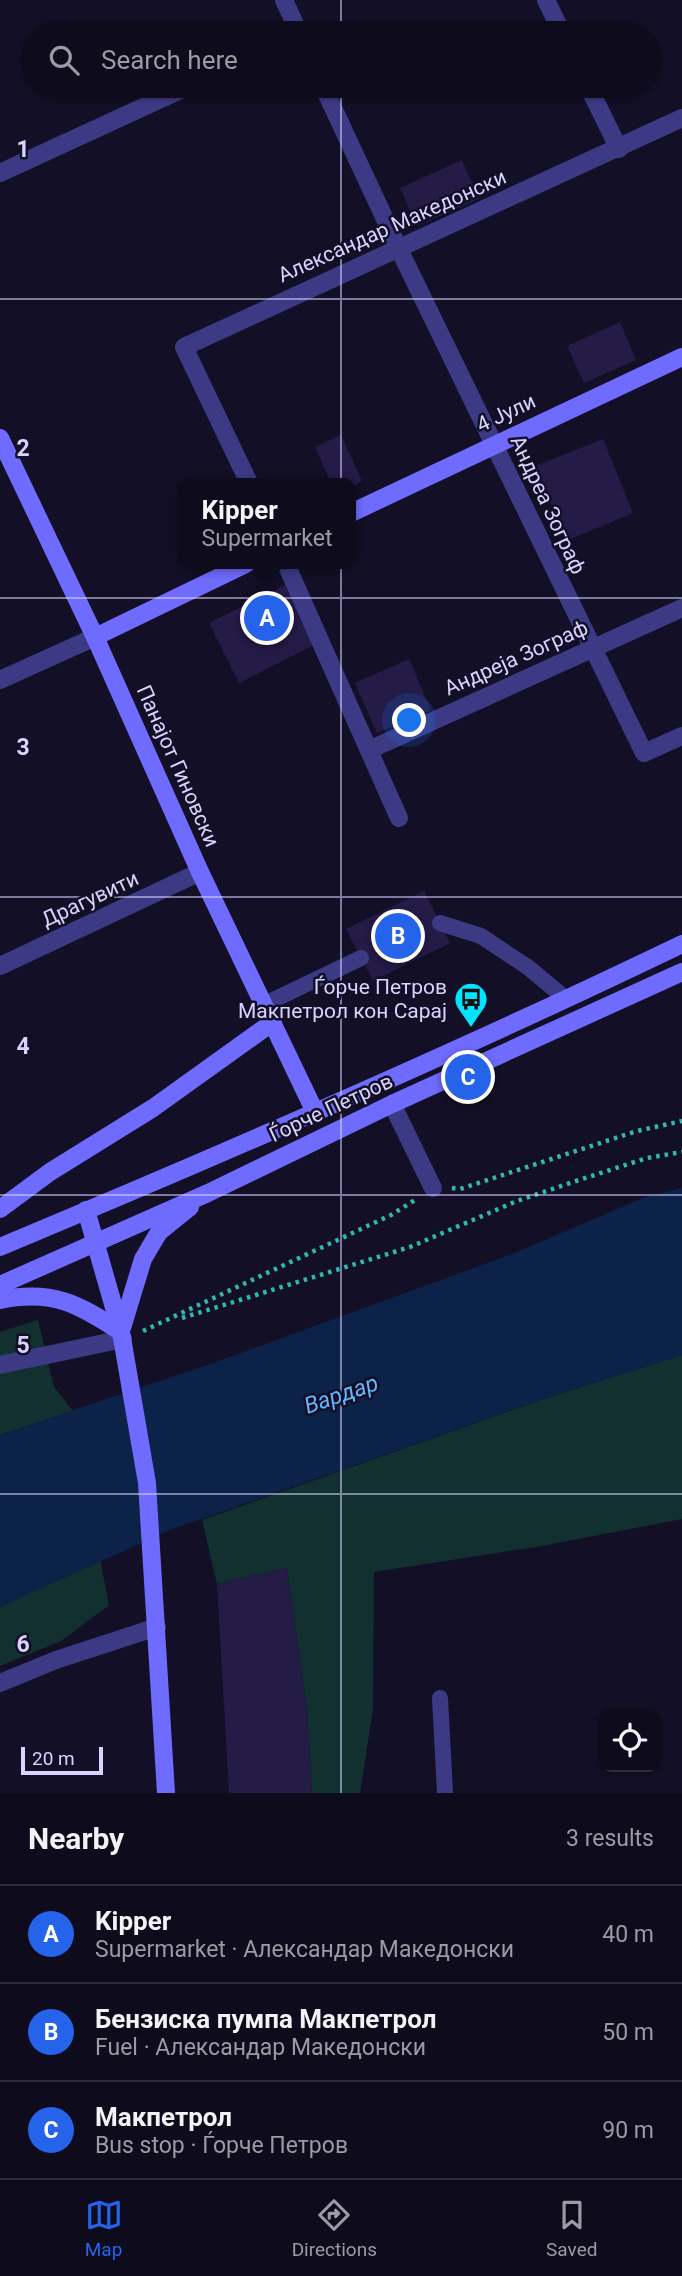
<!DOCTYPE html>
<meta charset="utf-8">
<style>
body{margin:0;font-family:Roboto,sans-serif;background:#171425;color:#f1f3f6}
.controls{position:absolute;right:21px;bottom:21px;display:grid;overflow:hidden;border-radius:14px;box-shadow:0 2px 5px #0004}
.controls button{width:63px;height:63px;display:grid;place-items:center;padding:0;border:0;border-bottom:2px solid #2e2b3b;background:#0e0b1c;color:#f1f3f6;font:35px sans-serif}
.scale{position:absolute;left:21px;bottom:18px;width:82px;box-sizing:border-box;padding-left:7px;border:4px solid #d9d4ff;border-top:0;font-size:19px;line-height:24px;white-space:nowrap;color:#d9d4ff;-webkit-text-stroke:5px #130f26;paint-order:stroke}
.you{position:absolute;left:410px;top:721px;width:24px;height:24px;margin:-18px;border:5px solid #fff;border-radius:50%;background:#1a73e8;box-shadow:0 0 0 10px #1a73e833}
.badge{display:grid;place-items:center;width:46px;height:46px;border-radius:50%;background:#2563eb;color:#fff;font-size:23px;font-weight:700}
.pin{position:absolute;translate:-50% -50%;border:4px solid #fff;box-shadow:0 2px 7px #0006}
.popup{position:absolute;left:178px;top:478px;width:178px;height:91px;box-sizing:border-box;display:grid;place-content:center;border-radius:14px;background:#0e0b1c;filter:drop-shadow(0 2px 5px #0005);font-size:23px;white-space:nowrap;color:#9b9ba3}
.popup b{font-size:26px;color:#f1f3f6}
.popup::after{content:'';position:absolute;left:50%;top:100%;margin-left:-14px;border:14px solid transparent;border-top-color:#0e0b1c}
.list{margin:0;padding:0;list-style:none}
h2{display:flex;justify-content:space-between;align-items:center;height:91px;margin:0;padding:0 28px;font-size:30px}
h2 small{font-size:23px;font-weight:400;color:#9b9ba3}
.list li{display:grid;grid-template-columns:46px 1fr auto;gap:21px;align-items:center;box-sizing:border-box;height:98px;padding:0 28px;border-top:2px solid #2e2b3b}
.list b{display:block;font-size:26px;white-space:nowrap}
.list p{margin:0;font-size:23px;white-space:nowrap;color:#9b9ba3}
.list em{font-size:23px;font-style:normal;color:#9b9ba3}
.icon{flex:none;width:38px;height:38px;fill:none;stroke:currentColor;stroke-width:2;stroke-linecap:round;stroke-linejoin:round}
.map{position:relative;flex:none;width:682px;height:1793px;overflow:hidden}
.search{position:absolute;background:#0e0b1c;box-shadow:0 2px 5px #0004;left:21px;right:21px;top:21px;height:77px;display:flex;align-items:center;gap:18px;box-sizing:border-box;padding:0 24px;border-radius:38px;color:#9b9ba3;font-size:26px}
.sheet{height:385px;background:#0e0b1c}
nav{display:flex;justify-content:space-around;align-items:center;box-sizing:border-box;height:98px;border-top:2px solid #2e2b3b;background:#0e0b1c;font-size:19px;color:#9b9ba3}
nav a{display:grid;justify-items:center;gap:4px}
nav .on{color:#2563eb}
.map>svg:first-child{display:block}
</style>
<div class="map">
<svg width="682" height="1793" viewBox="0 0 682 1793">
<rect width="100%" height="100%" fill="#130f26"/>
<g fill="#12302f">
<path d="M38,1320L54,1387L73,1411L0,1435V1332Z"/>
<path d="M682,1355V1519L542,1546L374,1572L373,1709L360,1793H312L307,1710L287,1568L217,1584L202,1520L543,1399Z"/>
<path d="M100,1559L109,1605L61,1641L0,1666V1607Z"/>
</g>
<path fill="#0c2248" d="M682,1188V1355L543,1399L170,1530L0,1607V1435L216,1362L512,1254L645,1197Z"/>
<g fill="#241b47">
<path d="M462,160L479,199L417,226L400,188Z"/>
<path d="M620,322L636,360L584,383L567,346Z"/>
<path d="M341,435L362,481L351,487V483H331L315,447Z"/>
<path d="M603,439L633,513L566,541L535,466Z"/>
<path d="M285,585L314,645L239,683L209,623Z"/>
<path d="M409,659L431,710L377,733L355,683Z"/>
<path d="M424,891L450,943L373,981L346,929Z"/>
<path d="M287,1568L307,1710L312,1793H229L217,1584Z"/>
</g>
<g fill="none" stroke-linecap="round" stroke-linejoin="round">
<g stroke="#2fb8b0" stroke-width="4.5" stroke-dasharray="3.5 5" stroke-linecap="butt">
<path d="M452,1188L460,1189L637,1131L682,1121"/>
<path d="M182,1318L410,1247L517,1201L576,1181L647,1158L682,1152"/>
<path d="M143,1331L391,1215L415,1200"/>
</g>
<g stroke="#3d3a85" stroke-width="16">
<path d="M440,923L481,936L529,968L566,999"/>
<path d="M265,1004L361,958"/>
<path d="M440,1698L445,1793"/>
</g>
<g stroke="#3d3a85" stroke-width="18">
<path d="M284,0L299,33"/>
<path d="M546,0L562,33"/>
<path d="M323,86L398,247L644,753L682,736"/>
<path d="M588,86L619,149"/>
<path d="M0,173L189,86"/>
<path d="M249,483L184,347L682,118"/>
<path d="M286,564L399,818"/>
<path d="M0,680L95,637"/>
<path d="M369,750L682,608"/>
<path d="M0,966L200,872"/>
<path d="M392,1104L433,1188"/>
<path d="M0,1365L123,1339"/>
<path d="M0,1683L56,1660L157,1627"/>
</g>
<g stroke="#6f6bff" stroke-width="18">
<path d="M0,438L95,637L200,872L315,1112"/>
<path d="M351,513L682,357"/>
<path d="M95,637L246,564"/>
<path d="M0,1209L50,1172L153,1108L273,1022"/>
<path d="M86,1210L121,1332L147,1483L166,1793"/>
<path d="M0,1247C230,1151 458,1052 682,944"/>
<path d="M0,1285L208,1193L392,1104L682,972"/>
<path d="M0,1300C52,1289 79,1304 121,1332"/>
<path d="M122,1328L143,1259L159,1232L190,1207"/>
</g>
</g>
<path fill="none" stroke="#d9d4ff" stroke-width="2" stroke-opacity="0.55" d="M341,0V33M341,86V1793M0,299H682M0,598H682M0,897H682M0,1195H682M0,1494H682"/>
<defs>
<symbol id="bus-pin" viewBox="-11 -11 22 30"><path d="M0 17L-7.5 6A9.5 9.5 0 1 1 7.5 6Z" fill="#00e5ff" stroke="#130f26"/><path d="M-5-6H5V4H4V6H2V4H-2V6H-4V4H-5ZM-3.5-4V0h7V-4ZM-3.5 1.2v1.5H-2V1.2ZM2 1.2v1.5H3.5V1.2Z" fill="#111"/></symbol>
</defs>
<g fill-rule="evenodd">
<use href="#bus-pin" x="452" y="980" width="38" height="52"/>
</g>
<g text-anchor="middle" stroke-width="5" stroke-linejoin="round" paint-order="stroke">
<g font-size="21" fill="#d9d4ff" stroke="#130f26">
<text transform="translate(392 226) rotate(-24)" y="7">Александар Македонски</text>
<text transform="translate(506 413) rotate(-25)" y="7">4 Јули</text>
<text transform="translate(548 505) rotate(65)" y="7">Андреа Зограф</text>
<text transform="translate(516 658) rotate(-24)" y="7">Андреја Зограф</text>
<text transform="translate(178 766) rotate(66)" y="7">Панајот Гиновски</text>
<text transform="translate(90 899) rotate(-25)" y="7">Драгувити</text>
<text transform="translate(331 1108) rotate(-25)" y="7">Ѓорче Петров</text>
</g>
<g font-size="21" fill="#d9d4ff" stroke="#130f26" text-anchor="end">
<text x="447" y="994">Ѓорче Петров<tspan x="447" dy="24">Макпетрол кон Сарај</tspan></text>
</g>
<g font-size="23" font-style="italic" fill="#62b6ff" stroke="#130f26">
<text transform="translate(341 1394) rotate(-19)" y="8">Вардар</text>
</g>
</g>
<g font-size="23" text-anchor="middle" font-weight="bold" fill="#d9d4ff" stroke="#130f26" stroke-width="5" stroke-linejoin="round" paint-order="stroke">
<text x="23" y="157">1</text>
<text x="23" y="456">2</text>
<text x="23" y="755">3</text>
<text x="23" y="1054">4</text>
<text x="23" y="1353">5</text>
<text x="23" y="1652">6</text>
</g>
</svg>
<div class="controls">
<button><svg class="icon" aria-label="locate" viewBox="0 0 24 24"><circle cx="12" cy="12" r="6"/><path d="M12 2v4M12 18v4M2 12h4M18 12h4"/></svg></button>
</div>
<div class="scale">20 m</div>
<div class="you"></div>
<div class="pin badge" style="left:267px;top:618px">A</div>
<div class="popup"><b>Kipper</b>Supermarket</div>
<div class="pin badge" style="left:398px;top:936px">B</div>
<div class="pin badge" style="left:468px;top:1077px">C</div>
<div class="search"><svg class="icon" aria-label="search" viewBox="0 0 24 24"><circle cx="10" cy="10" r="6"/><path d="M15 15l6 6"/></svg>Search here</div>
</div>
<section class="sheet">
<h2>Nearby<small>3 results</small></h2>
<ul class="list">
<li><span class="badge">A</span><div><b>Kipper</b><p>Supermarket · Αлександар Македонски</p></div><em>40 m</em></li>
<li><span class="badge">B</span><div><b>Бензиска пумпа Макпетрол</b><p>Fuel · Αлександар Македонски</p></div><em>50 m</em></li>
<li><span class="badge">C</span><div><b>Макпетрол</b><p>Bus stop · Ѓорче Петров</p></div><em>90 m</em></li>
</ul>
</section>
<nav>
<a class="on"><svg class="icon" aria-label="map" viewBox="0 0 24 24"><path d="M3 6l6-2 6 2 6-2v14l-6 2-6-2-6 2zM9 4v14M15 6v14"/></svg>Map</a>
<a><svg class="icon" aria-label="directions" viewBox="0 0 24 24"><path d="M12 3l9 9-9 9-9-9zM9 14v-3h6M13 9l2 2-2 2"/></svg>Directions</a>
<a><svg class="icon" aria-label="saved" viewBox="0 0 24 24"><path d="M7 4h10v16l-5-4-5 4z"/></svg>Saved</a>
</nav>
